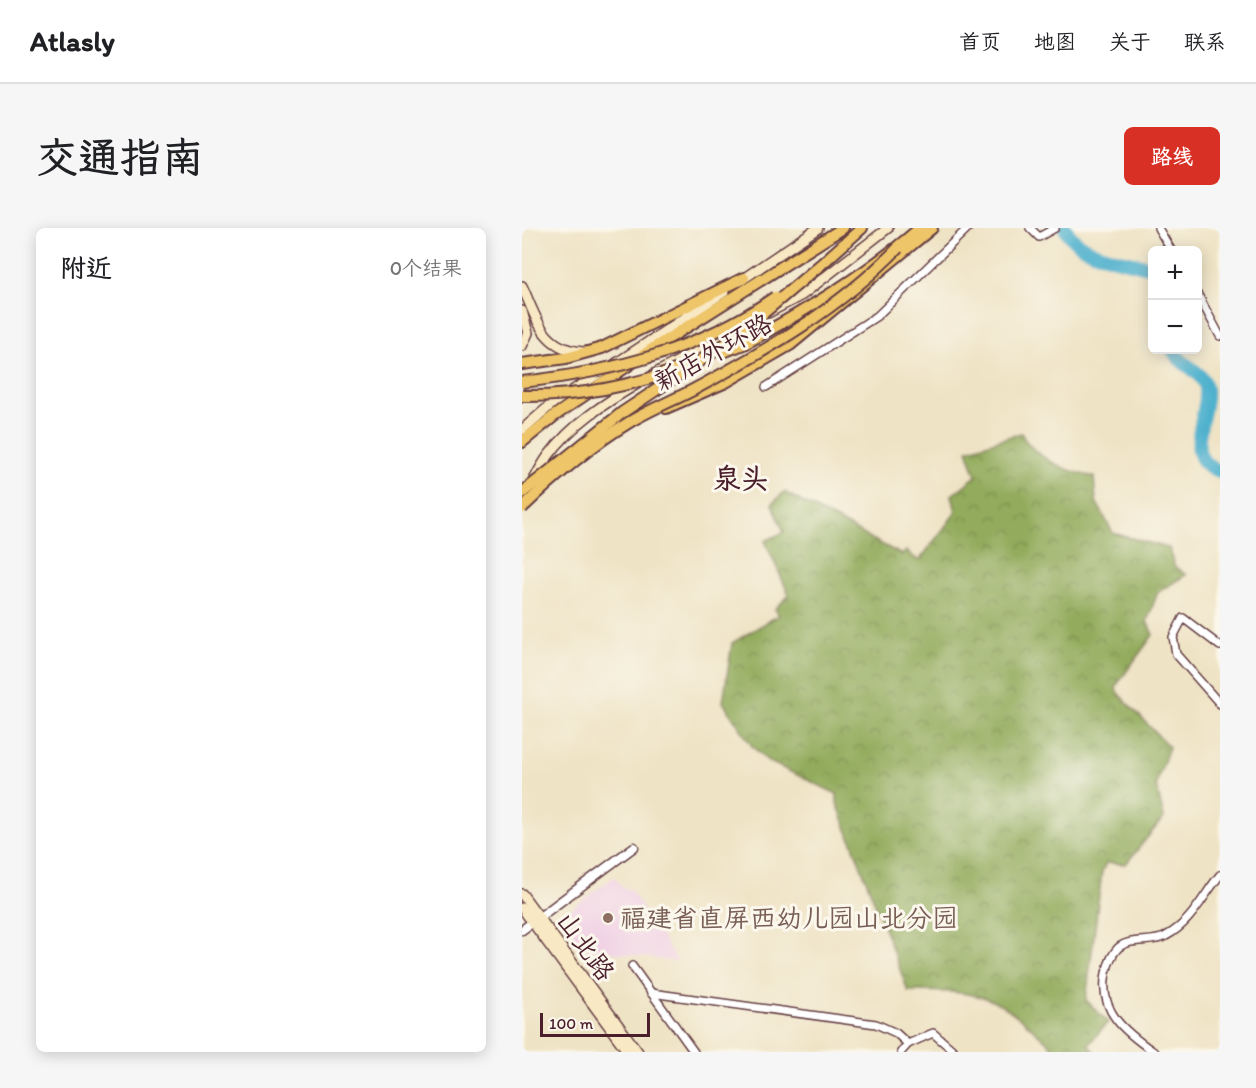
<!DOCTYPE html>
<html lang="zh">
<meta charset="utf-8">
<style>
body{margin:0;font-family:Itim,"LXGW WenKai TC",sans-serif;background:#f6f6f6;color:#202124}
.controls{position:absolute;right:18px;top:18px;display:grid;overflow:hidden;border-radius:9px;box-shadow:0 3px 15px #0003}
.controls button{width:54px;height:54px;display:grid;place-items:center;padding:0;border:0;border-bottom:2px solid #e0e0e0;background:#fff;color:#202124;font:30px sans-serif}
.scale{position:absolute;left:18px;bottom:15px;width:110px;box-sizing:border-box;padding-left:6px;border:3px solid #4a1f2b;border-top:0;font-size:16px;line-height:21px;white-space:nowrap;color:#4a1f2b;-webkit-text-stroke:4px #fbf7ec;paint-order:stroke}
.list{margin:0;padding:0;list-style:none}
h2{display:flex;justify-content:space-between;align-items:center;height:78px;margin:0;padding:0 24px;font-size:26px}
h2 small{font-size:20px;font-weight:400;color:#757577}
.map{position:relative;flex:none;width:698px;height:824px;overflow:hidden;border-radius:9px}
header{display:flex;align-items:center;gap:36px;box-sizing:border-box;height:84px;padding:0 30px;background:#fff;border-bottom:2px solid #e0e0e0}
header strong{font-size:28px}
nav{display:flex;gap:33px;margin-inline-start:auto;font-size:21px}
.intro{display:flex;align-items:center;justify-content:space-between;box-sizing:border-box;height:144px;padding:0 36px}
h1{margin:0;font-size:42px}
.button{padding:15px 27px;border-radius:9px;background:#d93025;color:#fff;font-size:21px;font-weight:700}
main{display:flex;gap:36px;padding:0 36px}
aside{flex:1;background:#fff;border-radius:9px;box-shadow:0 3px 15px #0003}
.map>svg:first-child{display:block}
</style>
<header>
<strong>Atlasly</strong>
<nav><a>首页</a><a>地图</a><a>关于</a><a>联系</a></nav>
</header>
<div class="intro"><h1>交通指南</h1><a class="button">路线</a></div>
<main>
<aside>
<h2>附近<small>0个结果</small></h2>
<ul class="list">
</ul>
</aside>
<div class="map">
<svg width="698" height="824" viewBox="0 0 698 824">
<defs>
<pattern id="forest-crowns" width="20" height="18" patternUnits="userSpaceOnUse" patternTransform="scale(1.5)"><rect width="20" height="18" fill="#92ab5c"/><path d="M2 6a3 3 0 1 1 6 0M12 15a3 3 0 1 1 6 0" fill="none" stroke="#798b4c"/></pattern>
</defs>
<rect width="100%" height="100%" fill="#fbf7ec"/>
<filter id="ink" filterUnits="userSpaceOnUse"><feTurbulence type="fractalNoise" baseFrequency=".0167" numOctaves="2"/><feDisplacementMap in="SourceGraphic" scale="12" xChannelSelector="R" yChannelSelector="G"/><feConvolveMatrix kernelMatrix="1 2 1 2 8 2 1 2 1" color-interpolation-filters="sRGB"/></filter>
<filter id="wash" filterUnits="userSpaceOnUse"><feTurbulence type="fractalNoise" baseFrequency=".008" numOctaves="4" result="noise"/><feDisplacementMap in="SourceGraphic" scale="24" xChannelSelector="R" yChannelSelector="G"/><feGaussianBlur stdDeviation="1.35" result="paint"/><feColorMatrix in="noise" values="0 0 0 0 0 0 0 0 0 0 0 0 0 0 0 0 0 1.4 0 .05"/><feComposite in="paint" operator="in"/></filter>
<g filter="url(#wash)">
<rect width="100%" height="100%" fill="#efe3c5"/>
<path fill="#f0d0e4" d="M92,649L100,659L109,662L156,734L56,719L43,698L46,683Z"/>
<path fill="url(#forest-crowns)" stroke="#6e6544" stroke-width="1.5" d="M499,205C513,231 545,243 572,249L574,273L591,305L647,320L652,338L664,347L636,364L625,393L631,407L594,458L595,464L647,519L634,556L642,589L604,636L584,635L580,644L564,772L586,794L566,817L573,824H536C475,768 470,763 386,763L315,575V566L246,533L230,518L201,474L210,415L257,387L253,381L267,367L243,313L262,304L250,276L262,264L380,327L384,323L397,333L434,284L430,267L454,248L445,222Z"/>
<g fill="none" stroke-linecap="round" stroke-linejoin="round">
<g stroke="#4eb0cd" stroke-width="14">
<path d="M543,0C556,28 603,32 630,40"/>
<path d="M651,122C658,138 681,141 684,160C688,186 657,232 698,243"/>
</g>
</g>
</g>
<g filter="url(#ink)">
<g fill="none" stroke-linecap="round" stroke-linejoin="round">
<defs>
<g id="minor">
<path d="M508,0L517,9L533,0"/>
<path d="M636,0L649,22"/>
<path d="M676,67L698,108"/>
<path d="M244,159L355,88L446,0"/>
<path d="M698,418L661,390L651,409L654,426L698,476"/>
<path d="M110,738L172,824"/>
<path d="M129,765L354,796L374,805L386,816"/>
<path d="M379,824L386,816L411,805L433,824"/>
<path d="M632,824C603,804 576,783 584,745C586,737 589,727 596,720C608,709 630,716 644,708C670,694 680,669 698,647"/>
</g>
<path id="tertiary" d="M0,702L112,619"/>
<g id="secondary">
<path d="M218,53L296,0"/>
<path d="M0,58C15,90 20,122 62,124"/>
<path d="M0,83L6,105L0,118"/>
<path d="M246,85L280,67L366,0"/>
<path d="M93,136L202,64"/>
<path d="M132,146L223,97"/>
<path d="M0,202L31,175L81,143"/>
<path d="M1,272C10,257 17,240 27,227C50,196 83,175 115,156"/>
<path d="M0,666L116,824"/>
<path d="M0,680L106,824"/>
</g>
<g id="trunk">
<path d="M304,32L340,0"/>
<path d="M224,115C285,82 345,46 398,0"/>
<path d="M0,136L44,130L80,120L222,50"/>
<path d="M144,180L204,154L268,117L410,0"/>
<path d="M0,214L32,188L133,119L321,0"/>
</g>
</defs>
<use href="#minor" stroke="#633c42" stroke-width="10"/>
<use href="#tertiary" stroke="#633c42" stroke-width="11"/>
<use href="#secondary" stroke="#633c42" stroke-width="12"/>
<use href="#trunk" stroke="#633c42" stroke-width="14"/>
<use href="#minor" stroke="#fff" stroke-width="7"/>
<use href="#tertiary" stroke="#fff" stroke-width="8"/>
<use href="#secondary" stroke="#f8e8c3" stroke-width="9"/>
<use href="#trunk" stroke="#eec569" stroke-width="10"/>
<defs>
<g id="trunk-bridge">
<path d="M201,124L224,115"/>
<path d="M0,154C90,144 178,122 253,69"/>
<path d="M0,168C54,169 113,158 164,138"/>
<path d="M0,265L101,184L211,111L304,32"/>
<path d="M0,280C32,249 68,218 106,195C127,182 150,173 171,162C245,122 317,81 376,20"/>
</g>
</defs>
<use href="#trunk-bridge" stroke="#633c42" stroke-width="14" stroke-linecap="butt"/>
<use href="#trunk-bridge" stroke="#eec569" stroke-width="10"/>
</g>
</g>
<circle fill="#8d6e63" stroke="#fbf7ec" stroke-width="2" cx="86" cy="690" r="6"/>
<g text-anchor="middle" stroke-width="6" stroke-linejoin="round" paint-order="stroke">
<g font-size="26" fill="#4a1f2b" stroke="#fbf7ec">
<text transform="translate(191 124) rotate(-29)" y="9">新店外环路</text>
<text transform="translate(64 718) rotate(54)" y="9">山北路</text>
</g>
<g font-size="26" fill="#785e54" stroke="#fbf7ec" text-anchor="start">
<text x="98" y="699">福建省直屏西幼儿园山北分园</text>
</g>
<g font-size="28" font-weight="bold" fill="#4a1f2b" stroke="#fbf7ec">
<text x="219" y="260">泉头</text>
</g>
</g>
</svg>
<div class="controls">
<button>+</button>
<button>−</button>
</div>
<div class="scale">100 m</div>
</div>
</main>
